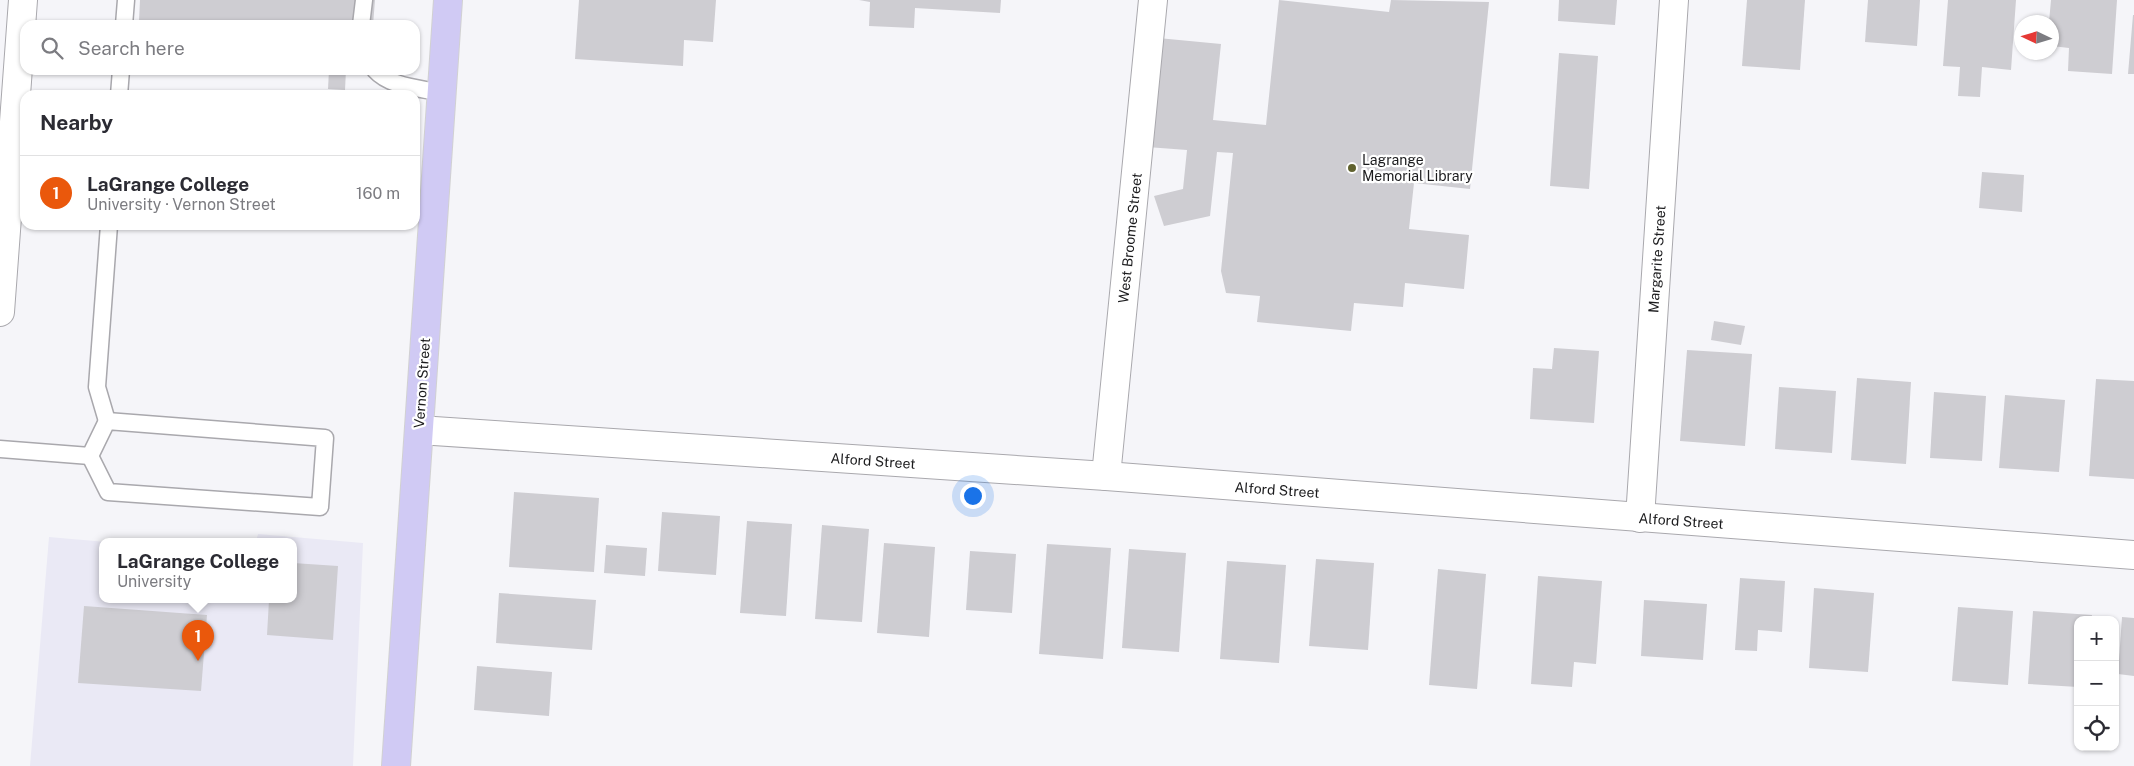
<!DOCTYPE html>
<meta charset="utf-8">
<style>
body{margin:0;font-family:"Public Sans",sans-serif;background:#f7f7f7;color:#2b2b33}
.controls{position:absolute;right:15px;bottom:15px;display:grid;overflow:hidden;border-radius:10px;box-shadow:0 1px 4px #0004}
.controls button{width:45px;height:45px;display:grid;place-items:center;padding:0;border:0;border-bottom:1px solid #e1e1e2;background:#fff;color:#2b2b33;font:25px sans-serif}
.compass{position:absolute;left:2014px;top:15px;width:45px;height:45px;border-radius:50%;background:#fff;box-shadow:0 1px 4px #0004;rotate:274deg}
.you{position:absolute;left:972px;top:495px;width:18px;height:18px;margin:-12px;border:4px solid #fff;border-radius:50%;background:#1a73e8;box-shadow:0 0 0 8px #1a73e833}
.badge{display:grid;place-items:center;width:32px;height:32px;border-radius:50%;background:#ea580c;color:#fff;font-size:16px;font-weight:700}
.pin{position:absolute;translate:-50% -41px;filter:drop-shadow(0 1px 2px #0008)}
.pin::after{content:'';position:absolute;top:26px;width:18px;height:15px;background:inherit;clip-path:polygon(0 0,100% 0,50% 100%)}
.popup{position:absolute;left:99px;top:538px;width:198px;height:65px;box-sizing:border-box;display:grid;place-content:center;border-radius:10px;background:#fff;filter:drop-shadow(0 1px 4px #0005);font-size:16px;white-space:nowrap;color:#7c7c81}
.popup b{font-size:19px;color:#2b2b33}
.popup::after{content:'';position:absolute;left:50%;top:100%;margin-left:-10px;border:10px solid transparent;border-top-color:#fff}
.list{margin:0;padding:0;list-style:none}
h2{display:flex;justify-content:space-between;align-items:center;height:65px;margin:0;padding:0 20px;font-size:21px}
h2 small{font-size:16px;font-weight:400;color:#7c7c81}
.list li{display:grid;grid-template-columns:32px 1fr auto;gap:15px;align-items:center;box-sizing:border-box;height:75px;padding:0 20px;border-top:1px solid #e1e1e2}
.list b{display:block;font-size:19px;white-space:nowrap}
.list p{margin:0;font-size:16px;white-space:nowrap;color:#7c7c81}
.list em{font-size:16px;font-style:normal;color:#7c7c81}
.icon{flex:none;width:28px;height:28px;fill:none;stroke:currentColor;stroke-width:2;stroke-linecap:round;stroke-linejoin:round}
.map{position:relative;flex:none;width:2134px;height:766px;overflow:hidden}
.search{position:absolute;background:#fff;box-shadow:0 1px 4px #0004;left:20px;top:20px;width:400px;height:55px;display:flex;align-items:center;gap:12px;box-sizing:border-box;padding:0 18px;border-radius:15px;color:#7c7c81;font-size:19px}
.panel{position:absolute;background:#fff;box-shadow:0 1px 4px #0004;left:20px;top:90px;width:400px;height:140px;border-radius:15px}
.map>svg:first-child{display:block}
</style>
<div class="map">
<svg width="2134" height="766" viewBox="0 0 2134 766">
<rect width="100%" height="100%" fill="#f5f5f9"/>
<path fill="#eae9f5" d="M258,534L363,543L353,766H30L49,537L106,542H103V600H293V542H256Z"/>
<g fill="#cecdd2">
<path d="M140,0H375L373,25H151V22L139,21Z"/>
<path d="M579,0H716L713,42L684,40L683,66L575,59Z"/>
<path d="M859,0H1001L1000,13L915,8L914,28L869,26L870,2Z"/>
<path d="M1279,0L1389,12L1391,0L1489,2L1470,189L1414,183L1409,229L1469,235L1464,289L1405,283L1403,307L1354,303L1351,331L1257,322L1260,296L1226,293L1221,271L1233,153L1217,152L1210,216L1164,226L1154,196L1183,189L1187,150L1147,147L1158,38L1221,44L1213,120L1266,125Z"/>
<path d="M1559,0H1617L1615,25L1558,21Z"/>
<path d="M1747,0H1805L1800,70L1742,66Z"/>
<path d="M1868,0H1920L1917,46L1865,42Z"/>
<path d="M1948,0H2016L2011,70L1982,67L1980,97L1958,96L1960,67L1943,66Z"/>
<path d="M2051,0H2117L2112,74L2068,71L2069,48L2052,46V22H2049Z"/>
<path d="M2133,15H2134V74H2128Z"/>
<path d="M1559,53L1598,56L1589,189L1550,186Z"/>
<path d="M329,70H346L345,90L328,89Z"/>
<path d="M1982,172L2024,175L2022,212L1979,208Z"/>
<path d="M1714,321L1745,326L1741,345L1711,340Z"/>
<path d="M1554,348L1599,351L1594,423L1530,419L1533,368L1552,369Z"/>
<path d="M1687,350L1752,354L1745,446L1680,441Z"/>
<path d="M1857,378L1911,382L1906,464L1851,460Z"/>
<path d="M2096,379L2134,381V479L2089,476Z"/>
<path d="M1779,387L1836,391L1832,453L1775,449Z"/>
<path d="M1934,392L1986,396L1982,461L1930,458Z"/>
<path d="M2005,395L2065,400L2059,472L1999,468Z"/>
<path d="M514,492L599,498L594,572L509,567Z"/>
<path d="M662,512L720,516L716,575L658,571Z"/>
<path d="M747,521L792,524L786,616L740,613Z"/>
<path d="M822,525L869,529L862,622L815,619Z"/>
<path d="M884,543L935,547L929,637L877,633Z"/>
<path d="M1047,544L1111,548L1103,659L1039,654Z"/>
<path d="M606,545L647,548L645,576L604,573Z"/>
<path d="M1129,549L1186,553L1179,652L1122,648Z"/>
<path d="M970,551L1016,554L1012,613L966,610Z"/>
<path d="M1316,559L1374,563L1368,650L1309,646Z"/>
<path d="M1227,561L1286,565L1279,663L1220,659Z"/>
<path d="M293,563L338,566L333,640L267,635L269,600H293Z"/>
<path d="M1438,569L1486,574L1477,689L1429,685Z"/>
<path d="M1538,576L1602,581L1596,664L1574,662L1572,687L1531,684Z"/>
<path d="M1740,578L1785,581L1782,632L1758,630L1757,651L1735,650Z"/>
<path d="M1814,588L1874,593L1868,672L1809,668Z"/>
<path d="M499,593L596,600L592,650L496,643Z"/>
<path d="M1644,600L1707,604L1703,660L1641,656Z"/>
<path d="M84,606L207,615L201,691L78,683Z"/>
<path d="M1958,607L2013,611L2008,685L1952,681Z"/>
<path d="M2033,611L2092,615L2091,620H2078V687L2028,684Z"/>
<path d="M2122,617L2134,618V676L2118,674Z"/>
<path d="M477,666L552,672L549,716L474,710Z"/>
</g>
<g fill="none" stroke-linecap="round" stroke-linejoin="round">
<defs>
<g id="service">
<path d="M124,25L126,0"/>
<path d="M361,25L364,0"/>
<path d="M375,70C390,87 420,88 442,93"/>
<path d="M119,95L121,70"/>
<path d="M107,421L325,438L320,507L108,492L90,456Z"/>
<path d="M107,421L97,387L109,225"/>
<path d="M0,449L90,456"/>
</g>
<g id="minor">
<path d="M419,430L1106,476L2134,555"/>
<path d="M1106,476L1153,0"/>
<path d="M1640,518L1674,0"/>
</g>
<path id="secondary" d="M0,312L23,0"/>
<path id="primary" d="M396,766L448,0"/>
</defs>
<use href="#service" stroke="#a9a8ad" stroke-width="19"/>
<use href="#minor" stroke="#a9a8ad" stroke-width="30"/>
<use href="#secondary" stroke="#a9a8ad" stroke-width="30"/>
<use href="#primary" stroke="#d1d1d2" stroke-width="30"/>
<use href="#service" stroke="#fff" stroke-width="16"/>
<use href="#minor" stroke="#fff" stroke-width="28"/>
<use href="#secondary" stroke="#fff" stroke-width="28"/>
<use href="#primary" stroke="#d0caf4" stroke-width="28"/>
</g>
<circle fill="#60622f" stroke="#fff" stroke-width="2" cx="1352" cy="168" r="5"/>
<g text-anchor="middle" stroke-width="4.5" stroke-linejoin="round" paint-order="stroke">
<g font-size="14" fill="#1b1b1d" stroke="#fff" text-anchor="start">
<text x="1362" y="165">Lagrange<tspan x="1362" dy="16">Memorial Library</tspan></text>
</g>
<g font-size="14" fill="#1b1b1d" stroke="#fff">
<text transform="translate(1130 238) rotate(-84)" y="5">West Broome Street</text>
<text transform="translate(1657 259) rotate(-86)" y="5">Margarite Street</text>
<text transform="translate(422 383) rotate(-86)" y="5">Vernon Street</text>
<text transform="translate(873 461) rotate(4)" y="5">Alford Street</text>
<text transform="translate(1277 490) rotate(4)" y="5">Alford Street</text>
<text transform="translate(1681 521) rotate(4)" y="5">Alford Street</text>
</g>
</g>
</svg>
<div class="controls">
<button>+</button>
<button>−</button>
<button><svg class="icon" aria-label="locate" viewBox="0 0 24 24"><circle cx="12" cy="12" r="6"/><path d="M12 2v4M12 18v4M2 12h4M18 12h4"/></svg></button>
</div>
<svg class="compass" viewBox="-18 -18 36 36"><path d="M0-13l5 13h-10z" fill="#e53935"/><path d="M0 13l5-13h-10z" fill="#7c7c81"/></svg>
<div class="you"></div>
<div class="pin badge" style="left:198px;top:661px">1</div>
<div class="popup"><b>LaGrange College</b>University</div>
<div class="search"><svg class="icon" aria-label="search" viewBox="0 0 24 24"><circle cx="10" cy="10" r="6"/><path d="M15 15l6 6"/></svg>Search here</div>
<section class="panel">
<h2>Nearby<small></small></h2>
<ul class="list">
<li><span class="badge">1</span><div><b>LaGrange College</b><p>University · Vernon Street</p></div><em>160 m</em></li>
</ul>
</section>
</div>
